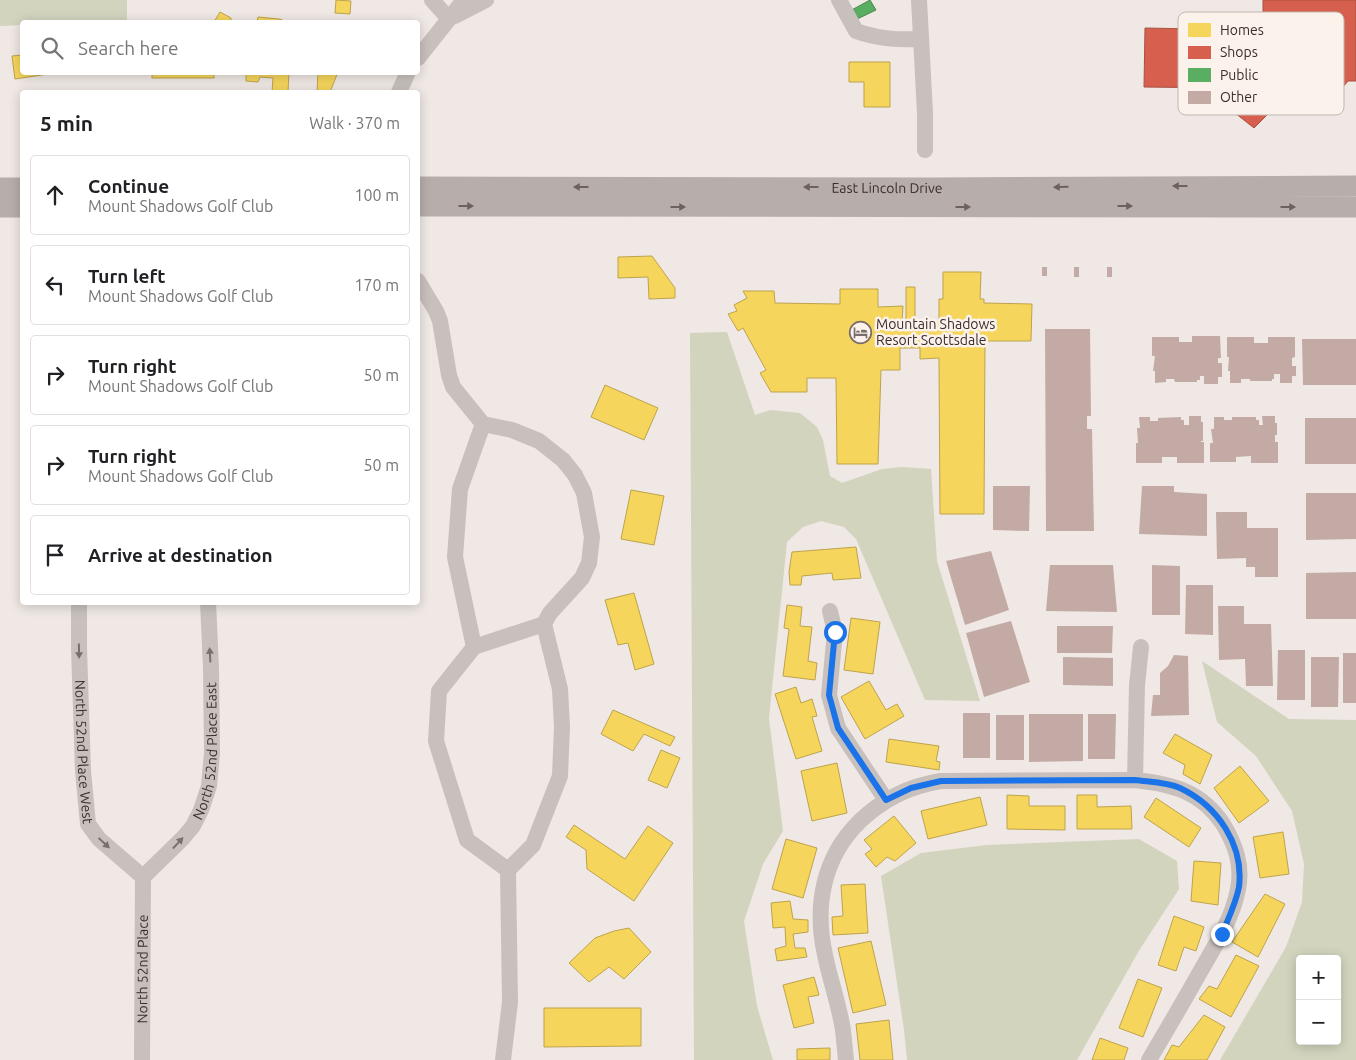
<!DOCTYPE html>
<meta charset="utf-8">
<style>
body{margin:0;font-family:Ubuntu,sans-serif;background:#f6f6f6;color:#202124}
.controls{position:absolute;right:15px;bottom:15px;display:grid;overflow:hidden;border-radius:5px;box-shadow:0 2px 12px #0003}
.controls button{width:45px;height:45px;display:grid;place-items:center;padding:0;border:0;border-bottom:1px solid #e0e0e0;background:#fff;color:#202124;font:25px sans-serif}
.stop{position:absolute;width:15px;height:15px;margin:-11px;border:4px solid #1a73e8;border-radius:50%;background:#fff}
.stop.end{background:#1a73e8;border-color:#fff;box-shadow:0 1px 5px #0008}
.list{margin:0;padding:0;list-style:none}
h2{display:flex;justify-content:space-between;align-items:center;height:65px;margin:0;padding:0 20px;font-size:21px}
h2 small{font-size:16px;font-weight:400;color:#757577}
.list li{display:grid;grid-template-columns:32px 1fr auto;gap:15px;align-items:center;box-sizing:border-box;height:80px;margin:0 10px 10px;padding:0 10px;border:1px solid #e0e0e0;border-radius:5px}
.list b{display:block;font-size:19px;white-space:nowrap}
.list p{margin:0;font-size:16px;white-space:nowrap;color:#757577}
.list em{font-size:16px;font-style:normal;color:#757577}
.icon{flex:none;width:28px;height:28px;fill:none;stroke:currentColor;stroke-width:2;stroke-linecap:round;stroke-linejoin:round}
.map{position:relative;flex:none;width:1356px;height:1060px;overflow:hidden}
.search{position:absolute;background:#fff;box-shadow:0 2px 12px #0003;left:20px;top:20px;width:400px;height:55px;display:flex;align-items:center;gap:12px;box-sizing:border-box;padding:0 18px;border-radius:5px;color:#757577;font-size:19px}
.panel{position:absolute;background:#fff;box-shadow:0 2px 12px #0003;left:20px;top:90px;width:400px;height:515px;border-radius:5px}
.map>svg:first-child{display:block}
</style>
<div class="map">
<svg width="1356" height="1060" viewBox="0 0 1356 1060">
<rect width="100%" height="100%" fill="#efe8e4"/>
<g fill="#d2d4be" fill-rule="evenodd">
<path d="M0,0H127V22H22V25L0,26Z"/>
<path d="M727,332L755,415L770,410L800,413L817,427L823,440L830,476L842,483L882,469L901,467L931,469L937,561L980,701L925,700L856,539L844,527L821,521L803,527L787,542L769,718L783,831L763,864L744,921L757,1006L773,1060H694L690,333Z"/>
<path d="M1202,661L1289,719L1356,720V1060H1220L1286,947L1302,902L1304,864L1292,811L1256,756L1217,722ZM1300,959H1337V1041H1300Z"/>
<path d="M1139,839L1177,861L1179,889L1140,949L1077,1060H907L904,1030L881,876L921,853L987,845Z"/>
</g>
<g fill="#f6d55c" stroke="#bea34d">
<path d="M336,0L351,1L350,14L335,13Z"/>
<path d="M220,12L231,18V22H214Z"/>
<path d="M258,17L279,19L288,22H257Z"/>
<path d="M22,55V72H62L15,79L12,56Z"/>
<path d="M849,62H890V107H864V82H849Z"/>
<rect x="152" y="72" width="62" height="6"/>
<path d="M246,72H289L288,92H272L273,78L260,77L258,82L246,81Z"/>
<path d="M318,72H338L330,92H317Z"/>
<path d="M652,256L675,288V298L649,299L648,277L618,278V257Z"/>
<path d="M943,272H981L980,299H984V303L1032,304L1031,341H985L984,514H940L939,358L920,359V348H900V370H881L878,464H837L836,378H807V392H771L760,373L766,370L743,328L738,331L728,314L737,311L734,305L747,298L743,291H774L775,303L840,304V289H878V307L903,306L902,323L906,322V287H915V322H939V299H943Z"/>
<path d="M605,385L658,408L644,440L591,417Z"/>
<path d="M631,490L664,496L654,545L621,539Z"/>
<path d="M856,547L861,578L833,580L832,573L802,576L801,585H790L789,572L792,552Z"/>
<path d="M634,593L654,664L635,670L628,643L618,645L605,600Z"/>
<path d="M787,605L802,607L800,626L812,627L808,661L817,663L815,680L783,676L789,629L784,628Z"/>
<path d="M851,618L880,622L873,674L844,670Z"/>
<path d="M869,681L886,710L897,704L904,716L865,739L841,697Z"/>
<path d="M796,687L801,703L812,699L817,716L812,717L822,751L796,759L775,694Z"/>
<path d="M613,710L675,737L670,746L644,734L633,751L601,734Z"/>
<path d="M1175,734L1212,755L1200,784L1183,774L1185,765L1163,753Z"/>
<path d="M889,739L939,746L936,761L940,762L939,770L886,762Z"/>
<path d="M661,750L680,758L667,788L648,780Z"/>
<path d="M837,763L847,813L812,821L801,771Z"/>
<path d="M1240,766L1269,801L1239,823L1214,788Z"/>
<path d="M1007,795L1029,796V806H1065V830L1007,829Z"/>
<path d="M1077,795H1097V807L1131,806L1132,829H1077Z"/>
<path d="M980,797L987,825L928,839L921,811Z"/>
<path d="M1156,798L1201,828L1189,847L1144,817Z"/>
<path d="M894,816L916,843L895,861L887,857L876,867L865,854L872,849L864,840Z"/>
<path d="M574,825L625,859L648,826L673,843L634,901L587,869L586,850L566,837Z"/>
<path d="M1283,832L1289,874L1260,878L1253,837Z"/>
<path d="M786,839L817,848L803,898L772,889Z"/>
<path d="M1194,861L1221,863L1218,905L1191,901Z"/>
<path d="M865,884L868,933L833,935L832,917L843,916L841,885Z"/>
<path d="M1265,894L1285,904L1258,957L1232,942Z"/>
<path d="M790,901L793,919L808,920V932L793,934L795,948H805L807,957L777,961L775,949L786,946L785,927L773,928L771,903Z"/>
<path d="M1174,916L1204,927L1196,951L1184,947L1176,971L1158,965Z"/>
<path d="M629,928L651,952L624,979L609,967L589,982L569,963L595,938L614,931Z"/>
<path d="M871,941L886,1005L853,1013L838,948Z"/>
<path d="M1236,955L1259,966L1231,1017L1199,999L1209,986L1217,989Z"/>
<path d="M814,977L819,995L808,997L814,1023L794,1028L783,985Z"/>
<path d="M1138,979L1162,988L1143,1037L1119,1028Z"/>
<path d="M544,1008H641V1046L544,1047Z"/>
<path d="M1204,1015L1225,1027L1207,1060H1164L1172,1045L1179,1047Z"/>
<path d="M889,1020L893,1060H860L856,1024Z"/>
<path d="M1100,1038L1128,1048L1124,1060H1092Z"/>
<path d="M830,1048V1060H797V1049Z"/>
</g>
<path fill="#d6604d" stroke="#a75142" d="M1263,0H1356V81H1348L1326,107L1277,105L1254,128L1230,109L1228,88L1144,87L1145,28L1197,29V15L1263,17Z"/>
<path fill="#5aae61" stroke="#508750" d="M870,0L876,10L853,21L848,12Z"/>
<g fill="#c3aaa5">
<rect x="1042" y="267" width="5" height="9"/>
<rect x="1074" y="267" width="5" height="10"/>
<rect x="1107" y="267" width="5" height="10"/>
<path d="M1045,329H1090L1091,416H1087V429H1092L1094,531H1046Z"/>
<path d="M1192,336H1220L1221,358H1218V363H1222V377H1218V384H1204V376H1200V380H1197V382H1175L1174,379H1166V382L1155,383V371H1153L1155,356H1152V337H1179V342H1192Z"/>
<path d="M1227,337H1254V343H1268V337H1295V357L1292,358V366H1296V376H1292V383H1280V374H1274V379H1272V381H1250V379H1241V383H1230V371H1228L1229,357H1227Z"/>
<path d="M1302,339H1356V385H1303Z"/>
<path d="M1189,416H1201V422H1203V441H1201V442H1204V463H1177V457H1162V463H1136V443H1138L1137,428H1140L1139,417H1150V421H1158V418L1181,417V420H1184V425H1189Z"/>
<path d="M1262,416H1275V423H1277V435H1275V442H1278V463H1251V456L1236,457V462H1210V443H1213L1211,429H1214V417H1224V420H1232V417H1256V420H1259V425H1263Z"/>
<rect x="1305" y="418" width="51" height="46"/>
<path d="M993,486H1030L1029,531L993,530Z"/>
<path d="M1142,486H1174V492L1207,494V536L1139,534Z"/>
<path d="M1306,493H1356V539L1306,540Z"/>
<path d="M1216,512H1247V528H1278V577H1255V567H1246V558L1217,559Z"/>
<path d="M991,551L1009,610L965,625L946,561Z"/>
<path d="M1050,565H1113L1117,612L1046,611Z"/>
<path d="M1152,565L1180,566V615H1152Z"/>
<path d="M1356,572V619H1306V573Z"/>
<path d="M1186,585H1213V635L1185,634Z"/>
<path d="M1218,606H1244V624H1271L1273,686H1246L1245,659L1219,660Z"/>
<path d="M1011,621L1030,682L984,697L966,633Z"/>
<path d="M1057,626H1113L1112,653H1057Z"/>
<path d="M1278,650H1305V700H1277Z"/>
<rect x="1343" y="653" width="13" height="50"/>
<path d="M1174,655L1188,656L1189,715L1151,716L1153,695H1160V673L1168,666Z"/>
<path d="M1063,657L1113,658V686L1063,685Z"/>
<path d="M1311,657H1339L1338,707H1311Z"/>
<rect x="963" y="713" width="27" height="45"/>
<path d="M1029,714H1083V761L1029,762Z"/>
<path d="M1088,714H1116L1115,759H1088Z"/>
<rect x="996" y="715" width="28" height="45"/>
</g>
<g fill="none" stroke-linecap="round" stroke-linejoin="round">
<g stroke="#c8c0bc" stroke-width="16">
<path d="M432,0L449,19"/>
<path d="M839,0L856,31C878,39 898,40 921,39"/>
<path d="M919,0L925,113V150"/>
<path d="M455,16L486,0"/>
<path d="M418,58L464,0"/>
<path d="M399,92L408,72"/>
<path d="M418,281L436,311L440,321L449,375L453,387L483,424L512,430L539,441L563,460L575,475L584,493L592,537L589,563L582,578L550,613L544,624L560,689L562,727L560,776L533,845L508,870L510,1002L503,1060"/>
<path d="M483,424L460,489L455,557L474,647L439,691L436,741L467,840L508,870"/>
<path id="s1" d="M79,602V648L83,771L88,824L99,839L143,877"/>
<path d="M830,611L835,632L829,695L838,728L886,800"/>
<path d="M474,647L544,624"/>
<path d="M1135,780L1137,685L1141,647"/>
<path id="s2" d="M143,877L183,838L193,826L201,810L209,786L212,753L211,668L208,602"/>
<path id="s3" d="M142,1060L143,877"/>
<path d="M846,1060C845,1050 844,1040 843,1030C839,1004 830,980 825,955C814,906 823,857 860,821C883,799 909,786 941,781L1135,780C1172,784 1201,791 1223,824C1235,844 1243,865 1238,889C1233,916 1218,941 1204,965C1186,997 1168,1028 1149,1060"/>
</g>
<g stroke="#b7aeab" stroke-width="21">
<path id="s4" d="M418,187L933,188L1356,186"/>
<path d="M0,188H22"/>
<path d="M418,206L1356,207"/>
<path d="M0,207H22"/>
</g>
</g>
<defs><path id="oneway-solid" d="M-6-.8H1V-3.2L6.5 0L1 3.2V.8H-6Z" transform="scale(1.25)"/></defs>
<g fill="#6c615e">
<use href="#oneway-solid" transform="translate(1180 186) rotate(-180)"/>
<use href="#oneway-solid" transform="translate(581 187) rotate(180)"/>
<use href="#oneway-solid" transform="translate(811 187) rotate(-180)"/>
<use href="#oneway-solid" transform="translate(1061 187) rotate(179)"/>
<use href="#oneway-solid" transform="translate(466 206)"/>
<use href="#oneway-solid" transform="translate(1125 206)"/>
<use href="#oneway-solid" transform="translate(678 207)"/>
<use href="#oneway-solid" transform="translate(963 207)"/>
<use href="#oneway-solid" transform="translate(1288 207)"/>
</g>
<g fill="#7a6f6c">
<use href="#oneway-solid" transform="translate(79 651) rotate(89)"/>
<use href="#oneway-solid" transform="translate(210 655) rotate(-93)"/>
<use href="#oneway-solid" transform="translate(104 843) rotate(43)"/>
<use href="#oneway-solid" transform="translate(178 843) rotate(-47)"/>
</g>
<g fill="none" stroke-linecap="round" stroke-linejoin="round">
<path stroke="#1a73e8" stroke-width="6" d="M835,632L829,695L838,728L886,800L911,788L941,781L1135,780C1150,782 1167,782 1180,788C1218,806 1244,845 1239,887C1236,903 1228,919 1222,934"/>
</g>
<defs>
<symbol id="hotel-ring" viewBox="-11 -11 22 22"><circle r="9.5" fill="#fbf2eb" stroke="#796e6b" stroke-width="1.5"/><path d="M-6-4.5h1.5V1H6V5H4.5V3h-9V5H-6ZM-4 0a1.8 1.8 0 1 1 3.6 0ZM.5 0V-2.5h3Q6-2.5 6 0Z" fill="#796e6b"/></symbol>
</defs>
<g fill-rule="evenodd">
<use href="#hotel-ring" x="848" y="320" width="25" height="25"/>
</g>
<g text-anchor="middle" stroke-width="5" stroke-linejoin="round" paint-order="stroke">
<g font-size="14" fill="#3a2d2a" stroke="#fbf2eb">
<text dy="5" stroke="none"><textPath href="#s4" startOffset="469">East Lincoln Drive</textPath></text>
<text dy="5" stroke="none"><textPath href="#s2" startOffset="149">North 52nd Place East</textPath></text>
<text dy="5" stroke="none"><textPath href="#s1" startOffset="150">North 52nd Place West</textPath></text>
<text dy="5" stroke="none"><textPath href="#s3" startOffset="91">North 52nd Place</textPath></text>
</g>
<g font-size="14" fill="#3a2d2a" stroke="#fbf2eb" text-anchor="start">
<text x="876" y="329">Mountain Shadows<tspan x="876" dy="16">Resort Scottsdale</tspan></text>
</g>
</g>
<rect x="1178" y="12" width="166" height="103" rx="8" fill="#fbf2eb" stroke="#c1b7b1" stroke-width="1"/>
<rect x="1188" y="23" width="23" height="14" fill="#f6d55c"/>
<rect x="1188" y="46" width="23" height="13" fill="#d6604d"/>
<rect x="1188" y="68" width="23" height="14" fill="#5aae61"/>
<rect x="1188" y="91" width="23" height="13" fill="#c3aaa5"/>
<g font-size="14" fill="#3a2d2a">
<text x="1220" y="35">Homes</text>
<text x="1220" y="57">Shops</text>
<text x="1220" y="80">Public</text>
<text x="1220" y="102">Other</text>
</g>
</svg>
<div class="controls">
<button>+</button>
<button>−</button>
</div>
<div class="stop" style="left:835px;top:632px"></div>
<div class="stop end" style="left:1222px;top:934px"></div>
<div class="search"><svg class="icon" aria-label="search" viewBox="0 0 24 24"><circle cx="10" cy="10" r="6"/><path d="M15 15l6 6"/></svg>Search here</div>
<section class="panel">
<h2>5 min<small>Walk · 370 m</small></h2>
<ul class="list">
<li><svg class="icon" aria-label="ahead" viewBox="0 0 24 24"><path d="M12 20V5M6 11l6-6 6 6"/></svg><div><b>Continue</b><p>Mount Shadows Golf Club</p></div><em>100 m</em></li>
<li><svg class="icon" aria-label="left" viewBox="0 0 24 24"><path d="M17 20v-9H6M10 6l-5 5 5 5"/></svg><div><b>Turn left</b><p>Mount Shadows Golf Club</p></div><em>170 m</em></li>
<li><svg class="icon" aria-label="right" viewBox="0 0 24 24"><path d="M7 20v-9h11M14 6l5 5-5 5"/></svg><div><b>Turn right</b><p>Mount Shadows Golf Club</p></div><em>50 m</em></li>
<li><svg class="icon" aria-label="right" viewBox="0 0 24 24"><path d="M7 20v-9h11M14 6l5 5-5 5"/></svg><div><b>Turn right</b><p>Mount Shadows Golf Club</p></div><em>50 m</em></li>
<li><svg class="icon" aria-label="arrive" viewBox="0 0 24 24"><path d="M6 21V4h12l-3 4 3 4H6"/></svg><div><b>Arrive at destination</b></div></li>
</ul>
</section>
</div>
